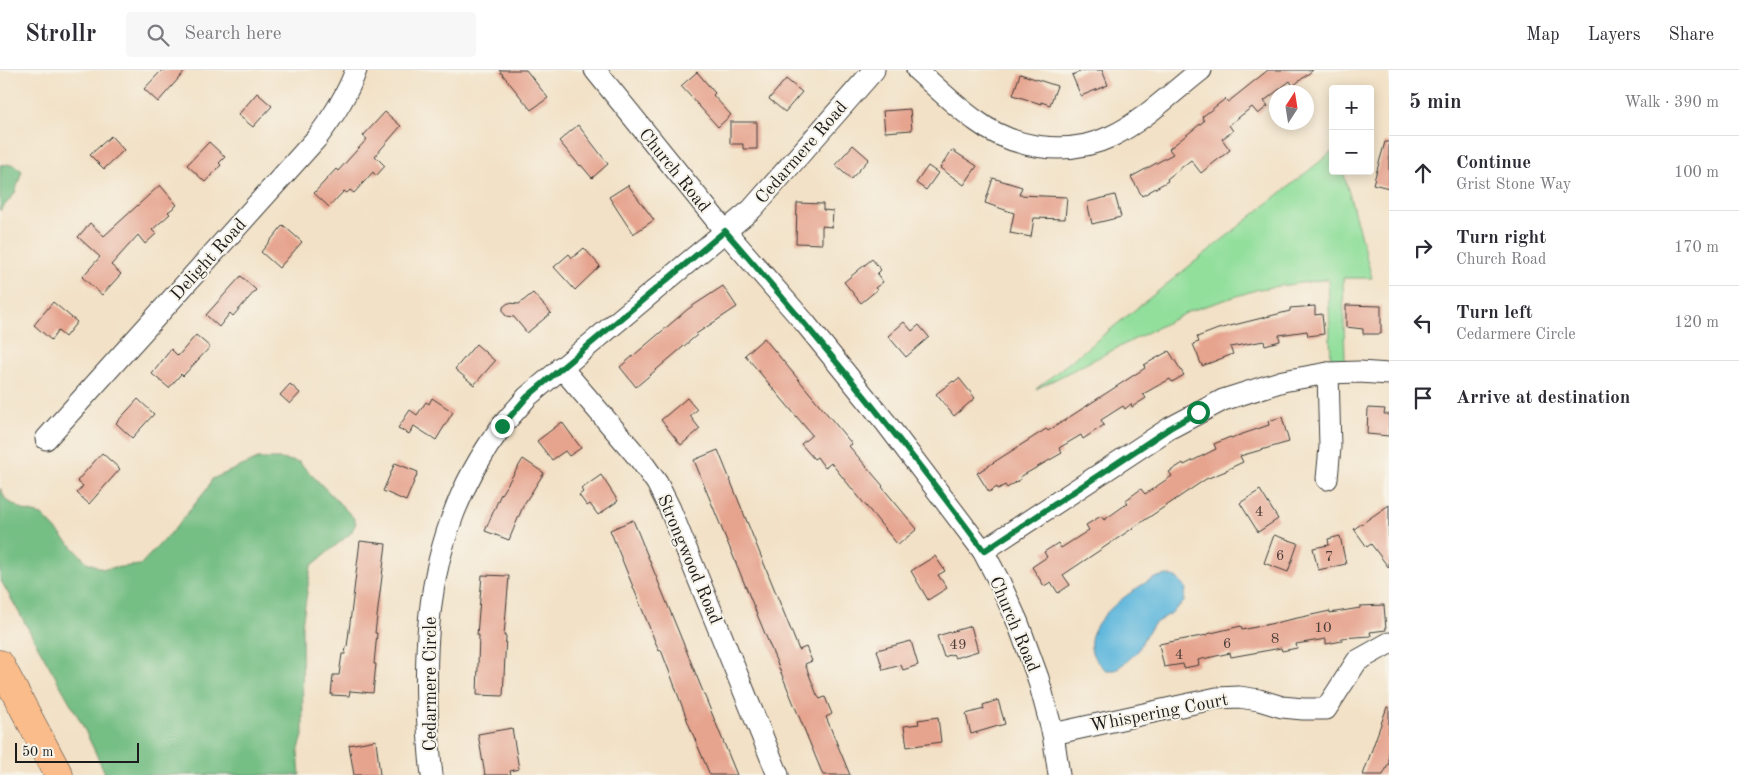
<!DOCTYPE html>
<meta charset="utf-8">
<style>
body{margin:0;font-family:"Old Standard TT",serif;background:#f7f7f7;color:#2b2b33}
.controls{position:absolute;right:15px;top:15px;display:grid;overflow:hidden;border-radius:5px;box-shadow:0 2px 12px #0003}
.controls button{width:45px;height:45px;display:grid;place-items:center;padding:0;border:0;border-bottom:1px solid #e1e1e2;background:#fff;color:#2b2b33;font:25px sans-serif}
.compass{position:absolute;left:1269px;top:15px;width:45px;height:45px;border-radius:50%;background:#fff;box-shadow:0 2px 12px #0003;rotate:12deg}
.scale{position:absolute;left:15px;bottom:12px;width:124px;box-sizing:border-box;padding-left:5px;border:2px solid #1c1c1c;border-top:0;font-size:14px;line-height:18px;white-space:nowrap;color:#1c1c1c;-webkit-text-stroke:4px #f7f3e8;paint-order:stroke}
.stop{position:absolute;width:15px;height:15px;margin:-11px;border:4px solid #0b8043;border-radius:50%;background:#fff}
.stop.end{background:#0b8043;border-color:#fff;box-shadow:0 1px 5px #0008}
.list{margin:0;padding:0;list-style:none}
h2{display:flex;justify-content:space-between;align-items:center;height:65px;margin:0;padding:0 20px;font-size:21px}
h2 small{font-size:16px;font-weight:400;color:#7c7c81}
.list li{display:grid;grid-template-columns:32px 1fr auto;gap:15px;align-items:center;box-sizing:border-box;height:75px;padding:0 20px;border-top:1px solid #e1e1e2}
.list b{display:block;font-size:19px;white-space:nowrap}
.list p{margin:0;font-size:16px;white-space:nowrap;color:#7c7c81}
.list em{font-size:16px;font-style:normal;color:#7c7c81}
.icon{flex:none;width:28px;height:28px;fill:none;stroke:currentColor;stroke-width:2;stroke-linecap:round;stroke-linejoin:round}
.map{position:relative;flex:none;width:1389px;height:705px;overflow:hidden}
header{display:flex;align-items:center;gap:30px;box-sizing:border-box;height:70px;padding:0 25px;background:#fff;border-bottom:1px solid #e1e1e2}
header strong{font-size:24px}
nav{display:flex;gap:28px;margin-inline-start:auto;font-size:18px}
.search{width:350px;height:45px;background:#f7f7f7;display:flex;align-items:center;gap:12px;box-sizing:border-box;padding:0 18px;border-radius:5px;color:#7c7c81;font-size:19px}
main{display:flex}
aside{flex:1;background:#fff}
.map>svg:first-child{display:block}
</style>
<header>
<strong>Strollr</strong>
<div class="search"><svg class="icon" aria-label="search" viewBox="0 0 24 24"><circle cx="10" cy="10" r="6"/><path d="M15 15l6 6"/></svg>Search here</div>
<nav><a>Map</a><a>Layers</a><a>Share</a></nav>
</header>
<main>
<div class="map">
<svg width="1389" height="705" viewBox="0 0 1389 705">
<rect width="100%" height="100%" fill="#f7f3e8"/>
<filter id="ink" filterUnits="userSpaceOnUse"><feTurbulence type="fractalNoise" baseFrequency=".02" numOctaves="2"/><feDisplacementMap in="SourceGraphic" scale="10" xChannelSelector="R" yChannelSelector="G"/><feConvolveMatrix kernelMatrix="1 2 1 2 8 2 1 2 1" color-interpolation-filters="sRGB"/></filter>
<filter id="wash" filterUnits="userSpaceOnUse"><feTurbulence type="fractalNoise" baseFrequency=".0096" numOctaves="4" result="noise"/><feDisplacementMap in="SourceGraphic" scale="20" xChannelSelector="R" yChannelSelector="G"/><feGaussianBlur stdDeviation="1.12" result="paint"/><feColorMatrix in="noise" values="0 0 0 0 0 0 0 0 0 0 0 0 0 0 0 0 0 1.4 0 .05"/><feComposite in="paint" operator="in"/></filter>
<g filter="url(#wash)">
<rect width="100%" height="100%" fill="#f2e1c6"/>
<path fill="#92df9c" stroke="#577e5c" d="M1333,81V101H1343L1372,208H1343L1345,293H1331L1328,209L1259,219L1190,241L1036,319Z"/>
<g fill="#75be84" stroke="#486d50">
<path d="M13,94L22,101L15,123L0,141V95Z"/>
<path d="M258,389H281L299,392L353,447L356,453L351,463L311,496L302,555L303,666L298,682L300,705H106L81,652L0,509V418L6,430L25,441L42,445L87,492L103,499L140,495L177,456L207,419L212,409Z"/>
</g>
<path fill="#61b8dd" stroke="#3e6a7c" d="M1167,505L1177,508L1186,519L1184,532L1170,544L1155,553L1145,566L1138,581L1126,592L1115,600H1106C1072,574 1102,544 1126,526C1140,516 1151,507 1167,505Z"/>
<g id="blocks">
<g fill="#e6a48f">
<path d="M162,0H186L158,32L144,19Z"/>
<path d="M499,0H526L548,28L531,40Z"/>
<path d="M1085,0H1102L1108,15L1081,26L1072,5Z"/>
<path d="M1268,0H1313L1293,16L1290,11L1264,31L1268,36L1258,44L1252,37L1229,55L1233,61L1222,69L1230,80L1201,103L1191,90L1167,109L1168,111L1142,126L1131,107L1173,84L1169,79L1204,51L1202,47L1225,29L1228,32Z"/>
<path d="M697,2L715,23L713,25L731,45L718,57L681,16Z"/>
<path d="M1020,4L1057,16L1050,35L1041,32V34L1013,25Z"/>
<path d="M786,9L802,22L785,42L769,29Z"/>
<path d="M257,23L272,36L253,57L238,45Z"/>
<path d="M910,39L912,60L885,62L883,41Z"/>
<path d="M385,42L401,56L375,86L385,96L376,106L373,102L354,123L350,120L347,123L344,121L329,137L314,123L336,99L338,101L367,69L363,66Z"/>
<path d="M730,52H757V79H743V74H730Z"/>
<path d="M578,55L608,94L592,108L581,95L580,96L559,71Z"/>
<path d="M111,66L124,80L104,99L90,85Z"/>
<path d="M209,72L225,87L219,93L221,95L205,112L187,95Z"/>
<path d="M1385,72H1389V118L1373,114Z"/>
<path d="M853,75L869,89L851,109L835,95Z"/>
<path d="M952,80L977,96L964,115L940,98Z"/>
<path d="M928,96L938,103L926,120L916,113Z"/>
<path d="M993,108L1022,117L1019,125L1067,127L1065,149L1034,148L1031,167L1010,163L1014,143L985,133Z"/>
<path d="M160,115L177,135L168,142L170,144L152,160L156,164L145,174L138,165L111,195L121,204L102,225L82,207L100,187L78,167L90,153L104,166Z"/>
<path d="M628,115L654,150L633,164L609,127Z"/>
<path d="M1115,125L1121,147L1092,154L1087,132Z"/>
<path d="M797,133L823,134V140L833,141L832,157L822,156V174L796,173Z"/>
<path d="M283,155L302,172L279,198L261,182Z"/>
<path d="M584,178L600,196L575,220L554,197L569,184L572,188Z"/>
<path d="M872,189L881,200L877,204L883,212L875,218L877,220L861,233L844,212Z"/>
<path d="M241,206L256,220L233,246L230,243L219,257L206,245Z"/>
<path d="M723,216L737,237L696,264L697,265L636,317L620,297L688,239Z"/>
<path d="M533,223L551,243L527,263L514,247L506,246L503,242V237L508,233L519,234Z"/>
<path d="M53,232L77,252L65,267L58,261L51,270L34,255Z"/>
<path d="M1346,235L1381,236V264H1363V259L1346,257Z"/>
<path d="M1315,236V245L1322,244L1324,264L1308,266L1307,261L1279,265L1280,271L1265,275L1264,271L1230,277L1233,284L1202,296L1193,274L1199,272L1197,267L1218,259L1290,241V238Z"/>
<path d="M904,252L912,261L919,255L929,267L906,287L888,266Z"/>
<path d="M196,265L210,277L183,306L181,304L169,318L152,304L171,279L178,286Z"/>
<path d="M764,268L818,333L852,374L849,376L883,416L882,417L917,459L898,475L831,393L825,398L817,387L814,389L801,374L812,365L745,285Z"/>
<path d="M476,274L495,291L474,315L455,299Z"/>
<path d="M1169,281L1184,305L1172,312L1170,309L1143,324L1146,328L1132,337L1131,334L1125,339L1123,336L1101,350L1104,355L1083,369L1081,365L1059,378L1062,383L1020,407L1021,409L1007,418L1005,415L998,419L997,417L989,422L977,403L1046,359L1048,361L1145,298L1144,295Z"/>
<path d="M959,308L975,328L954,346L936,324L953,311L954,312Z"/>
<path d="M290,314L300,323L290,334L280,325Z"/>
<path d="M432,328L453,342L436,370L414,356L409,364L398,358L410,340L417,345L426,332L429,334Z"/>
<path d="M687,328L697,340L690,346L700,359L681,375L661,350Z"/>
<path d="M138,329L154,344L132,368L116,353Z"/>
<path d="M1368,338L1385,339L1384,344H1389V366L1367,364Z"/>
<path d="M1282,347L1289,372L1240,386L1243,392L1226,400V401L1206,409L1063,505L1070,515L1058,523L1051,512L1044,516L1032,497L1047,487L1044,482L1058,473L1061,478L1089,460L1086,455L1101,446L1104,450L1128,433L1126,430L1141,419L1145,424L1172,406L1169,402L1183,393L1184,395L1216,379L1214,374L1230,367L1231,368L1269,355L1268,351Z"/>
<path d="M562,352L581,378L569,386L565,381L552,390L537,371Z"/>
<path d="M718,380L799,580L806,577L812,591L805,594L817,625L820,629L825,627L832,644L826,647L850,705H823L706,420L694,390Z"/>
<path d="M102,383L120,399L89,434L77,423L83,416L77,411Z"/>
<path d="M523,389L544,403L524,434L509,470L485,461L500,426Z"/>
<path d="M395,393L418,402L406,431L383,421Z"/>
<path d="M601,405L618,431L598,445L590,434L587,436L579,425L583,422L581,419Z"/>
<path d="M1260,420L1278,449L1258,462L1240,433Z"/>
<path d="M1389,435V498L1371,474L1367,477L1354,459Z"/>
<path d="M633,450L673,548L737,705H710L689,655L671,606L661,580L659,581L610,460Z"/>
<path d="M1274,465L1298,473L1288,502L1264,493Z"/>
<path d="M1340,466L1346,494L1318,500L1313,478L1329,475L1328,469Z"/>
<path d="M360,471L386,474L375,563H377L374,594H376L373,623L350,621L349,626L331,625L333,605H339L342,584H345L346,577H347Z"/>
<path d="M935,486L945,501L938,505L947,518L928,530L911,501Z"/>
<path d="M482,505L509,506L504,566H506L503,626L477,625L479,565H477Z"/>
<path d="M1384,535L1386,560L1370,562L1371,566L1341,568L1342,571L1326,574V569L1296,574L1297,578L1282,581L1281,578L1231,587L1230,583L1198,590L1199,595L1184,598L1183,594L1164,597L1159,574L1207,565V564L1241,556L1242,560L1330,541V543L1360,538V536Z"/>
<path d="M971,556L978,581L955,588L953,584L944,587L937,566Z"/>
<path d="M911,571L918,595L903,600L901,595L883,600L877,580Z"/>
<path d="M998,630L1005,654L971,664L966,644L984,639L983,635Z"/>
<path d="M1387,637H1389V693L1383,705H1363Z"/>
<path d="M938,647L941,672L907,677L904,656L919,654L918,650Z"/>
<path d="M512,658L519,699L510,701L511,705H485L478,664Z"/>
<path d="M376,670L380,705H354L349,675Z"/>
</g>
</g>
</g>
<g filter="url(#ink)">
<use href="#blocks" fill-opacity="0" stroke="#3c3a36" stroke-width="1"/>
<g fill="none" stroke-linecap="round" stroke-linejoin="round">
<defs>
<g id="minor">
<path d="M595,0L725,161L805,253L886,353L983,481L1000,513L1018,553L1038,608L1053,664L1059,705"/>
<path d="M917,0C936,17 954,35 975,50C1013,79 1068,87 1112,66C1142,52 1174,21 1201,0"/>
<path d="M561,297L642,392L657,413L670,439L778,705"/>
<path d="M46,369L316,69C333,47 347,26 356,0"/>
<path d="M1327,409L1330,377L1328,303"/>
<path d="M983,481L1170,358L1223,330L1283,311L1328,303L1359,302L1389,304"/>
<path d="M1053,664L1217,628L1239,627L1259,630L1282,637L1303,639H1326L1357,591L1389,573"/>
<path d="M432,705C429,682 428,659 427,637C423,534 439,440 502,356C510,346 519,337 527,327L752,139L874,0"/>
</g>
<path id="highway" d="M0,594L59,705"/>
</defs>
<use href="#minor" stroke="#3c3a36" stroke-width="23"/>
<use href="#highway" stroke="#3c3a36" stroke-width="29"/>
<use href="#minor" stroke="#fff" stroke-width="21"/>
<use href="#highway" stroke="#f9bc8a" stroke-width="28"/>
</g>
</g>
<g fill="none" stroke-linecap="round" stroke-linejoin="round" filter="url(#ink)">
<path stroke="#0b8043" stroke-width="6" d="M502,356L527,327L725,161C815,264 903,370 984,481L1170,358L1198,342"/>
</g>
<g text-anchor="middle" stroke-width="4" stroke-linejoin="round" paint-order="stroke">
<g font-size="15" fill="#4e3e39">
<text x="1259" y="446">4</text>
<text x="1280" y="490">6</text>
<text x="1329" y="491">7</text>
<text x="1323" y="562">10</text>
<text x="1275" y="573">8</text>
<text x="1227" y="578">6</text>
<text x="958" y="579">49</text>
<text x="1179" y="589">4</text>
</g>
<g font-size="18" fill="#1c1c1c" stroke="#f7f3e8">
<text transform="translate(801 82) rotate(-49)" y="6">Cedarmere Road</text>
<text transform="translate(675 100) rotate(51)" y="6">Church Road</text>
<text transform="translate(208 189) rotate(-48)" y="6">Delight Road</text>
<text transform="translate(690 489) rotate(67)" y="6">Strongwood Road</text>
<text transform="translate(1015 554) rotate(67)" y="6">Church Road</text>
<text transform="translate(430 614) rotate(-90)" y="6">Cedarmere Circle</text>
<text transform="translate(1159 642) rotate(-11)" y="6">Whispering Court</text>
</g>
</g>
</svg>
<div class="controls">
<button>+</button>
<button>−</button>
</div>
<svg class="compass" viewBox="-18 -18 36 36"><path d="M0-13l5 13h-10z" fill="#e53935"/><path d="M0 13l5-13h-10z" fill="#7c7c81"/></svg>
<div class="scale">50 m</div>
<div class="stop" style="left:1198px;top:342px"></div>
<div class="stop end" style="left:502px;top:356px"></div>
</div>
<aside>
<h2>5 min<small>Walk · 390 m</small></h2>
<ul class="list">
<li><svg class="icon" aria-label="ahead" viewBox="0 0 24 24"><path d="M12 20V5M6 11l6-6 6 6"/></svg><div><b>Continue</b><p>Grist Stone Way</p></div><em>100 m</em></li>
<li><svg class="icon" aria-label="right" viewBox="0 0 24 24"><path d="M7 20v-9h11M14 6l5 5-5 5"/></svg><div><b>Turn right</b><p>Church Road</p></div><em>170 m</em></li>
<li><svg class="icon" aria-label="left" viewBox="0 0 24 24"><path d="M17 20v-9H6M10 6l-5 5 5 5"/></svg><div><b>Turn left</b><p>Cedarmere Circle</p></div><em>120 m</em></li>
<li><svg class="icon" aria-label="arrive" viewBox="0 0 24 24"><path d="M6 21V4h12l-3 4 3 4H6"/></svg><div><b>Arrive at destination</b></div></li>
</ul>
</aside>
</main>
